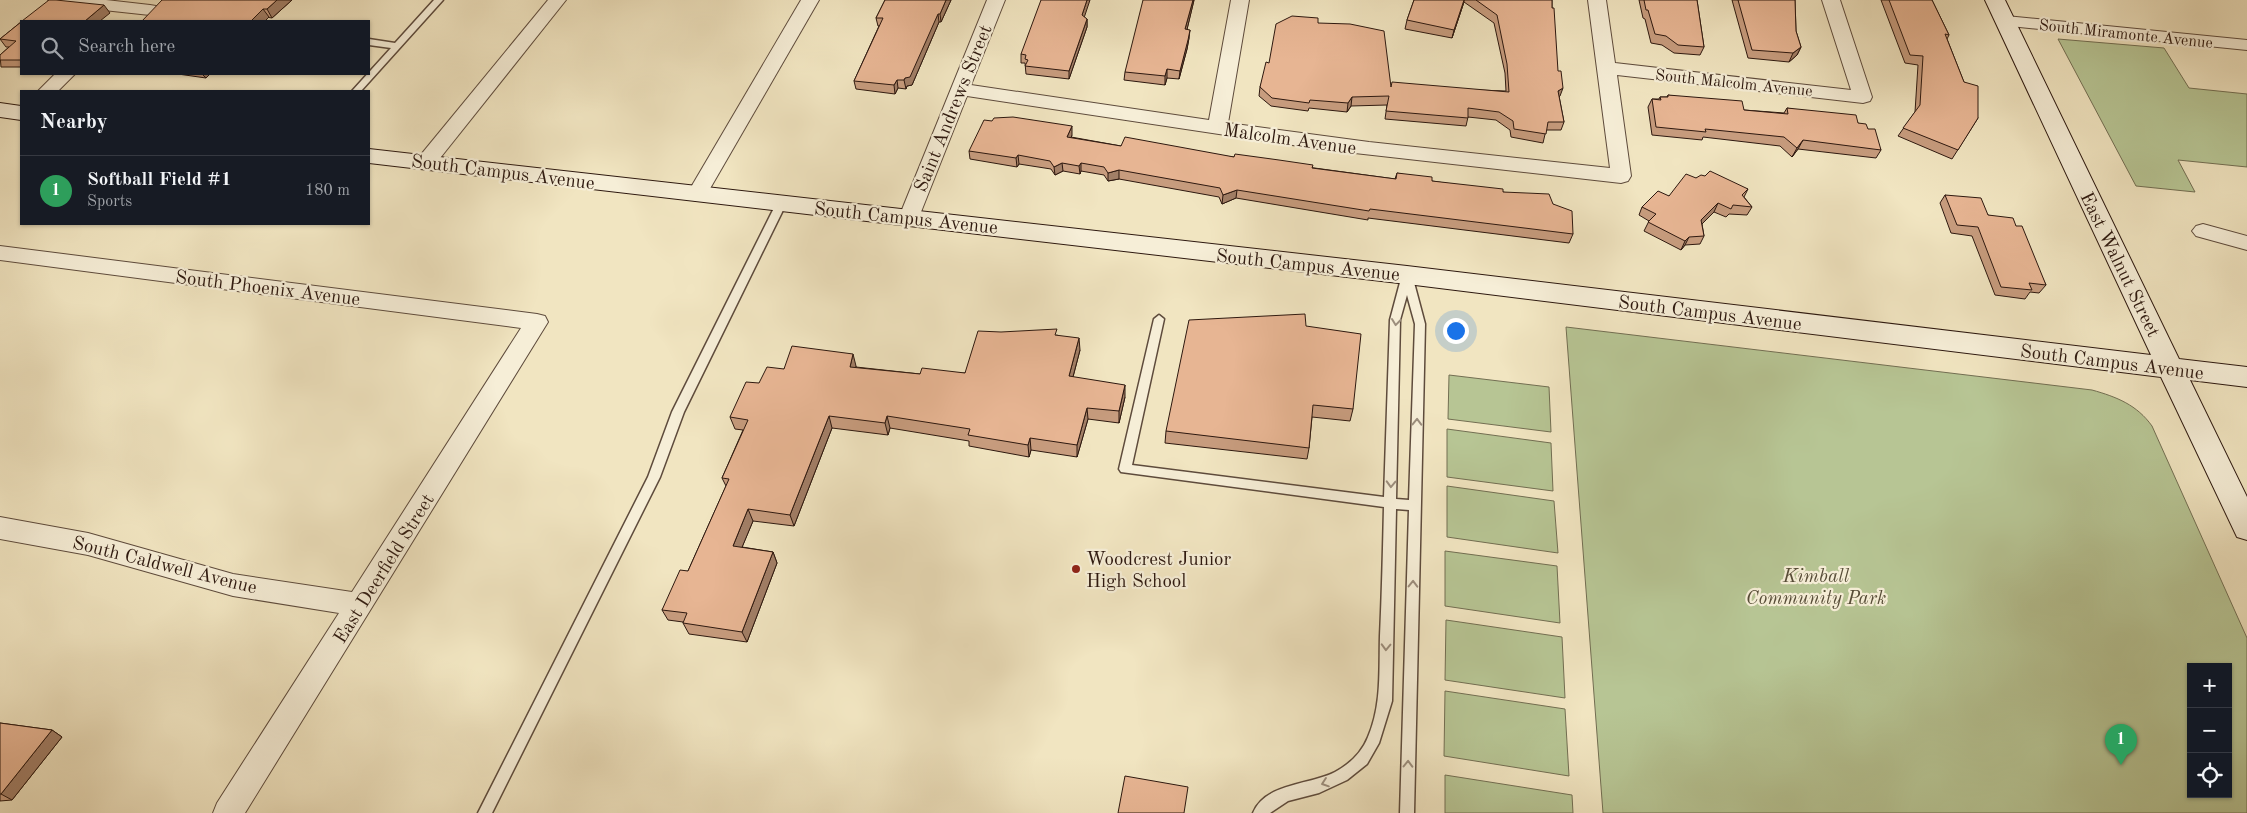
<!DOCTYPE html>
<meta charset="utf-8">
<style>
body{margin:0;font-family:"Old Standard TT",serif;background:#20242c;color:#f1f3f6}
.controls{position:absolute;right:15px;bottom:15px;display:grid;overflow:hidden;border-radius:0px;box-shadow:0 1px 4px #0004}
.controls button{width:45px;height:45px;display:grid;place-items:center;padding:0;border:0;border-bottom:1px solid #363941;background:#171b24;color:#f1f3f6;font:25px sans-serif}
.you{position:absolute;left:1455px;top:330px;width:18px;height:18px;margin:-12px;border:4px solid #fff;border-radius:50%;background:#1a73e8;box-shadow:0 0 0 8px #1a73e833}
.badge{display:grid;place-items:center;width:32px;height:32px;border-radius:50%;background:#8c9099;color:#fff;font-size:16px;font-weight:700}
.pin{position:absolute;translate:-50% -41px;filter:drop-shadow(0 1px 2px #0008)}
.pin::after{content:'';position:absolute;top:26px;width:18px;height:15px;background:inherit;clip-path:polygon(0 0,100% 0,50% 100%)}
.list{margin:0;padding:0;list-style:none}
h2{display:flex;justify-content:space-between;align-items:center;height:65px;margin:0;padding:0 20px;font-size:21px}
h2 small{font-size:16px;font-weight:400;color:#9ea1a6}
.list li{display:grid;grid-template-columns:32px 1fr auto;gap:15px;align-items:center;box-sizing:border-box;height:70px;padding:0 20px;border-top:1px solid #363941}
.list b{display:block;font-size:19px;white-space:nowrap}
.list p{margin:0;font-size:16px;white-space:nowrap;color:#9ea1a6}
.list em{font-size:16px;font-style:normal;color:#9ea1a6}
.icon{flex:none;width:28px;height:28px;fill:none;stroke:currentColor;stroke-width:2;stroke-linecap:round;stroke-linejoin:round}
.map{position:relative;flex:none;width:2247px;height:813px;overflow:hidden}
.search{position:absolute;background:#171b24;box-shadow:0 1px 4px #0004;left:20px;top:20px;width:350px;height:55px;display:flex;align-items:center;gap:12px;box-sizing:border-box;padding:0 18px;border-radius:0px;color:#9ea1a6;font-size:19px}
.panel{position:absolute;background:#171b24;box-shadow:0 1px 4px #0004;left:20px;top:90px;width:350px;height:135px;border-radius:0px}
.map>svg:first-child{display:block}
</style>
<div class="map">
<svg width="2247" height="813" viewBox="0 0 2247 813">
<rect width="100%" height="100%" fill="#f1e5c1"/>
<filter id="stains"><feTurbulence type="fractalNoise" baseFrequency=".004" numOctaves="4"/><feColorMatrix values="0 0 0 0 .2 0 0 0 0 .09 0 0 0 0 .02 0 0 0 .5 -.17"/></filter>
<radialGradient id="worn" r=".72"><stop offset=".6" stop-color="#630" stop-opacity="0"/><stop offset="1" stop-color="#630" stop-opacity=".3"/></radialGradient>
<g fill="#b7c594" stroke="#726e52" fill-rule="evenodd">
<path d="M2058,39L2164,48L2189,88L2247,94V167L2178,160L2195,192L2136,186Z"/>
<path d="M1566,327L2092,390C2117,397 2137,405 2152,426L2247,638V813H1603ZM2191,667H2228V794H2191Z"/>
<path d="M1449,375L1549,387L1551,432L1448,419Z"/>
<path d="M1447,429L1551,443L1553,491L1447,477Z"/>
<path d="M1447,486L1554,501L1558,553L1447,537Z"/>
<path d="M1445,551L1557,566L1560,623L1445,606Z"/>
<path d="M1446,620L1562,637L1565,698L1445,680Z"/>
<path d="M1445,691L1565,709L1569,776L1444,756Z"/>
<path d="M1445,775L1572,795L1573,813H1445Z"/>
</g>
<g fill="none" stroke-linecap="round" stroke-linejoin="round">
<defs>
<g id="lane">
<path d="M434,0H443L361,91H352L391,48L369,45V39L395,43Z"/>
<path d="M781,201L786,204L684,412L660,477L492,813H478L648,477L672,412L776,204Z"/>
<path d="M1407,271L1412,275L1425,324L1414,813H1400L1409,510L1396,509L1392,701L1379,743L1367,764L1347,780L1319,793L1288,801L1270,813H1253C1265,783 1310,785 1335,772C1350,764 1362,752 1368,737C1382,705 1379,669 1380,636C1382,593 1383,550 1384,507L1121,472L1119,469L1154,319L1159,315L1164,319L1132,465L1384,497L1390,320L1402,275ZM1407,295L1415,324L1409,500L1396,499L1400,320Z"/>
</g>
<g id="street">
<path d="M48,0H106L150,5L156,6L159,10L156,14L150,15L57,5L51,4Z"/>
<path d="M548,0H566L433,167L426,169L419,167L416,162L419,157Z"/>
<path d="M801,0H819L704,199L697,201L690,199L687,194Z"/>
<path d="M987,0H1005L971,85L1209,120L1231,0H1249L1228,123L1369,142L1610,168L1588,0H1606L1615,63L1851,90L1822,0H1840L1872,97L1870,101L1863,103L1617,75L1631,176L1628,181L1621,183L1319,149L967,96L919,217L916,222L909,224L902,222L899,217Z"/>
<path d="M2006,16L2247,40V50L2000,25L1997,21L2000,17Z"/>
<path d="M55,74H75L58,91H38Z"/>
<path d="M2203,224L2247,236V250L2196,236L2192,231L2196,226Z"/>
<path d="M0,246L537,314L545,316L548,322L245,813H213L217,803L339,613L233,596L88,555L0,539V517L88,533L233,574L352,592L521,328L0,260Z"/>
</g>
<g id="secondary">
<path d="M1985,0H2005L2179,359L2247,367V387L2190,380L2247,497V540L2237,537L2161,377L1407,284L369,163V149L1407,266L2151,355Z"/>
<path d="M0,103L21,106V120L0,117Z"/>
</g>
</defs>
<use href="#lane" stroke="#5e4b3c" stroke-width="3"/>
<use href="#street" stroke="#5e4b3c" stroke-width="2"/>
<use href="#secondary" stroke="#2d180f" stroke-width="2"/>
<use href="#lane" fill="#f6eed7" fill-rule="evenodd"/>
<use href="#street" fill="#f6eed7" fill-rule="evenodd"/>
<use href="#secondary" fill="#f6eed7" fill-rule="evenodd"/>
</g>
<g fill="#c79c7e" stroke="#2d180f">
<path d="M162,0H292L272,18Z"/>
<path d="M885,0H951L941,22H939L912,85L907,86L906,89L898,88L895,94L856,89L854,81L879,26H878L876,18Z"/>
<path d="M1194,0L1187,29L1189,38L1187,49L1179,79L1167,78L1165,85L1124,80L1125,72Z"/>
<path d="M1414,0H1552V8L1559,96L1564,122L1561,130H1546L1543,143L1511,137L1510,130L1496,120L1468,117L1466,126L1385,119L1387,105L1351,106L1347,112L1309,108L1308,111L1271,106L1259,96L1260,87L1269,63L1318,23L1391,87L1506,91L1505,73L1494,23L1464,2L1452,38L1405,29L1407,20Z"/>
<path d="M1639,0H1697L1704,47L1700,55L1674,53L1662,45L1651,43L1645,19L1643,18Z"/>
<path d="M1732,0H1795L1796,31L1801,47L1797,55L1789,62L1748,58Z"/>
<path d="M1881,0H1932L1949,35L1947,39L1978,118L1952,159L1898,136L1915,112L1918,65L1905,63Z"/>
<path d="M1084,17L1087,19V27L1069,79L1026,74L1025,63H1021V54Z"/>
<path d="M21,22V67H1L0,55L9,47H6L0,39Z"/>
<path d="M178,74H210L206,78Z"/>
<path d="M1668,95L1744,110L1784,113L1787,108L1858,123L1868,129L1881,150L1876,158L1798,149L1792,157L1780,146L1703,137L1702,140L1652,135L1648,107L1652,99H1659L1660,97H1667Z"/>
<path d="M1072,135L1071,137L1121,146L1234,157L1395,179L1397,173L1432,181L1503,192L1553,204L1573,234L1569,243L1368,218V220L1236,198L1222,204L1219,197L1119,179L1108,181L1104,175L1081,171L1080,174L1063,171L1055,175L1051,169L1019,164L1017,167L970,159L969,151Z"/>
<path d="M1696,178L1748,189L1744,197L1752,207L1747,215L1729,214L1726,217L1714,212L1702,224L1704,236L1700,244L1685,245L1681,250L1644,231L1649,221L1639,215L1642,207L1669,196Z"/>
<path d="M1945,195L1988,215L2016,226L2046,285L2039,293L2030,292L2025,299L1995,295L1972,236L1951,233L1940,203Z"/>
<path d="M1306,326L1353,409L1350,421L1312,417L1309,448L1307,459L1165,443L1166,431Z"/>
<path d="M1057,335L1080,350L1073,377L1125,397L1119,423L1088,419L1077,457L1031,450L1029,457L969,446V441L890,428L888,435L832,428L794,526L753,521L742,547L773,552L777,563L747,642L689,634L683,623V622L668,620L662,610L688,571L726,486L722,478L743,430L735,429L730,417L759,383L784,369L856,366V367L920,374L965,373Z"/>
<path d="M0,723L52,730L62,737L12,800L0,801Z"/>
</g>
<g fill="#a27f67" stroke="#2d180f">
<path d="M277,0H292L272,18L267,9Z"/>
<path d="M946,0H951L941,22L940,14Z"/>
<path d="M1087,0H1090L1082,24V15Z"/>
<path d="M1193,0H1194L1185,38V29Z"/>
<path d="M1464,0V2L1452,38L1454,30Z"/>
<path d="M104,5L110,13L100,21H85Z"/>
<path d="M263,9L269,17L265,21H251Z"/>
<path d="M938,14L939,22L912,85L907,86L906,89L904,80Z"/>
<path d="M1087,19V27L1069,79V71Z"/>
<path d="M1190,30L1189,38L1187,49L1179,79L1180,71Z"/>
<path d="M1801,47L1797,55L1789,62L1793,53Z"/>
<path d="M1167,69V78L1165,85V76Z"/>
<path d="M202,74H210L206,78Z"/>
<path d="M897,80L898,88L895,94L894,85Z"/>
<path d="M1563,88L1560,96L1556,100L1558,91Z"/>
<path d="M1352,97L1351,106L1347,112L1348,103Z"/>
<path d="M1072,126V135L1068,145L1067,137Z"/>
<path d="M1803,140L1798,149L1792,157L1797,148Z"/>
<path d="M1018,155L1019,164L1017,167L1016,158Z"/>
<path d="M1062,163L1063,171L1055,175L1054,167Z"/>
<path d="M1081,163V171L1080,174L1079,166Z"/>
<path d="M1119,170V179L1108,181V173Z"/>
<path d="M1237,190L1236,198L1222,204L1223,195Z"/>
<path d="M1718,203L1714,212L1697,229L1701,220Z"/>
<path d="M1689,237L1685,245L1681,250L1685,241Z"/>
<path d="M1079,338L1080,350L1070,388L1069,376Z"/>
<path d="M853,354L856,366L853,379L850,367Z"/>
<path d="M1125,385V397L1119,423V411Z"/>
<path d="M1087,408L1088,419L1077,457V445Z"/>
<path d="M829,416L832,428L794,526L790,515Z"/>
<path d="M887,416L890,428L888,435L885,423Z"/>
<path d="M1030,438L1031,450L1029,457L1028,445Z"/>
<path d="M748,509L753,521L738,557L733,546Z"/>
<path d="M773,552L777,563L747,642L742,632Z"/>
<path d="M52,730L62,737L12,800L1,794Z"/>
</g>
<g fill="#e7b593" stroke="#2d180f">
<path d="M49,0H56L104,5L85,21H22Z"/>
<path d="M162,0H277L267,9H263L251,21H142Z"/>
<path d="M885,0H946L940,14H938L910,77L905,78L904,80H897L894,85L854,81L883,18H876Z"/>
<path d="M1041,0H1087L1082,15L1087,19L1069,71L1025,66L1028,60L1025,59L1026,55L1021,54Z"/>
<path d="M1143,0H1193L1185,29L1190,30L1188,40L1180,71L1167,69L1165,76L1125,72Z"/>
<path d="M1414,0H1464L1454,30L1407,20Z"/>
<path d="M1476,0H1552V8H1554L1558,71H1561L1563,88L1558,91L1564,122H1548L1546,134L1514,129L1513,121L1499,112L1468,108V118L1386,111L1389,96L1352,97L1348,103L1310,100L1309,103L1272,98L1260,87L1266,62L1269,63L1276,24L1292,16L1318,18V23L1350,24L1384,31L1391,87L1392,82L1509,92L1507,64L1497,15Z"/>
<path d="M1644,0H1697L1704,47L1678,45L1666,36L1655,34L1648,10H1646Z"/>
<path d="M1738,0H1795L1796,31L1801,47L1793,53L1752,50Z"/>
<path d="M1889,0H1932L1949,35L1945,34L1964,82L1978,86V118L1958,150L1903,128L1920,105L1923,56L1910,55Z"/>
<path d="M21,22V60H0V55L16,41L0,39Z"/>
<path d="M1668,95L1742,101L1744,110L1788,114L1787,108L1856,115L1858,123L1866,124L1868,129H1875L1881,150L1803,140L1797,148L1784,137L1705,129L1706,132L1656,127L1652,99L1661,100L1660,97H1668Z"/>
<path d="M1013,117L1072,126L1067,137L1121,146L1125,137L1234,157L1235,154L1279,160L1313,165L1312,168L1396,179L1397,173L1432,177V181L1503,189V192L1549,194L1553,204L1572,211L1573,234L1370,209L1369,211L1237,190L1223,195L1220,188L1119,170L1108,173L1104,167L1081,163L1079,166L1062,163L1054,167L1050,161L1018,155L1016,158L969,151L984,120L992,121L994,118Z"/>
<path d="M1710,171L1748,189L1742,195L1752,207L1733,205L1731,209L1718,203L1701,220L1704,236L1689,237L1685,241L1648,222L1656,214L1642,207L1658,191L1669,196L1686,174L1696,178L1701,175L1705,176Z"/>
<path d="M1945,195L1981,198L1988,215L2013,218L2016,226H2022L2046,285L2029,283L2032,290L2001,287L1978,227L1957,225Z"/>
<path d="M1305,314L1306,326L1361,334L1353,409L1313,405L1309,448L1166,431L1189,320Z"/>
<path d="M1057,329L1055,335L1079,338L1069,376L1125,385L1119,411L1087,408L1077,445L1030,438L1028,445L968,435L970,429L887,416L885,423L829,416L790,515L748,509L733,546L773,552L742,632L683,623L687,613L662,610L680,570L688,571L729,479L722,478L748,420L730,417L746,382L759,383L767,367L784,369L792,346L853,354L850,367L920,374L922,368L965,373L978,331L1001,332Z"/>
<path d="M0,723L52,730L1,794H0Z"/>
<path d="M1125,776L1188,787L1184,813H1118Z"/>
</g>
<defs><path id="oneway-chevron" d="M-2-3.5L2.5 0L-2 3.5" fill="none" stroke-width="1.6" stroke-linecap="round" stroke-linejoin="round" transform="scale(1.25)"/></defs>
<g stroke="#9c8e7d">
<use href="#oneway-chevron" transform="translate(1396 322) rotate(97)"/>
<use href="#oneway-chevron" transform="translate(1417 422) rotate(-89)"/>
<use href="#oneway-chevron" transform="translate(1391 484) rotate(92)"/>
<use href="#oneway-chevron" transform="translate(1413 584) rotate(-89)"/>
<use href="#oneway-chevron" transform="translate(1386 647) rotate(92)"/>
<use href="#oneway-chevron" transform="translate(1408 764) rotate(-89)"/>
<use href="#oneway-chevron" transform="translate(1325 783) rotate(161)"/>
</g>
<circle fill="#8f2418" stroke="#f6eed7" stroke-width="2" cx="1076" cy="569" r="5"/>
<g text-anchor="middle" stroke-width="4.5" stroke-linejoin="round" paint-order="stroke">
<g font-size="16" fill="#2d180f" stroke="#f6eed7">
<text transform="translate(2126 33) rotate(6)" y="6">South Miramonte Avenue</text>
<text transform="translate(1734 82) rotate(6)" y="6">South Malcolm Avenue</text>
</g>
<g font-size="19" fill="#2d180f" stroke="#f6eed7">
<text transform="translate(952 108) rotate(-68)" y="7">Saint Andrews Street</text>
<text transform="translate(1290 138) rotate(8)" y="7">Malcolm Avenue</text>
<text transform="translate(503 171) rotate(7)" y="7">South Campus Avenue</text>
<text transform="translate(906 217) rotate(6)" y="7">South Campus Avenue</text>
<text transform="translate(1308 264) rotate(6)" y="7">South Campus Avenue</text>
<text transform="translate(2121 264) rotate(64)" y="7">East Walnut Street</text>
<text transform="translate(268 287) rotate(7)" y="7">South Phoenix Avenue</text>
<text transform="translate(1710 312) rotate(7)" y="7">South Campus Avenue</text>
<text transform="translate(2112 361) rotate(7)" y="7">South Campus Avenue</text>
<text transform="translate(165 564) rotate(14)" y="7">South Caldwell Avenue</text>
<text transform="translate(383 568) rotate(-58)" y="7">East Deerfield Street</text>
</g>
<g font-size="19" fill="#2d180f" stroke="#f6eed7" text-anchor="start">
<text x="1086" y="565">Woodcrest Junior<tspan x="1086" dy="22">High School</tspan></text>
</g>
<g font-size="19" font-style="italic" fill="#564c37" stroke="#f6eed7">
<text x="1816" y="582">Kimball<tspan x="1816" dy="22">Community Park</tspan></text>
</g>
</g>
<rect width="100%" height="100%" filter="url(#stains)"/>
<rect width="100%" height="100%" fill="url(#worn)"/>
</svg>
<div class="controls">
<button>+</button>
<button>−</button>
<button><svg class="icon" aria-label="locate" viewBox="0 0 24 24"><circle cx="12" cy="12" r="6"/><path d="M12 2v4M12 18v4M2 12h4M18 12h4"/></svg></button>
</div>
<div class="you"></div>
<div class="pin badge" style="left:2121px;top:765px;background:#2e9e5b">1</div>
<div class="search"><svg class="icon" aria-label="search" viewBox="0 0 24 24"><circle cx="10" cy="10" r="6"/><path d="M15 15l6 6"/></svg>Search here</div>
<section class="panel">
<h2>Nearby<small></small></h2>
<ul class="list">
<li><span class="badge" style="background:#2e9e5b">1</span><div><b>Softball Field #1</b><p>Sports</p></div><em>180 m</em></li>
</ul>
</section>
</div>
